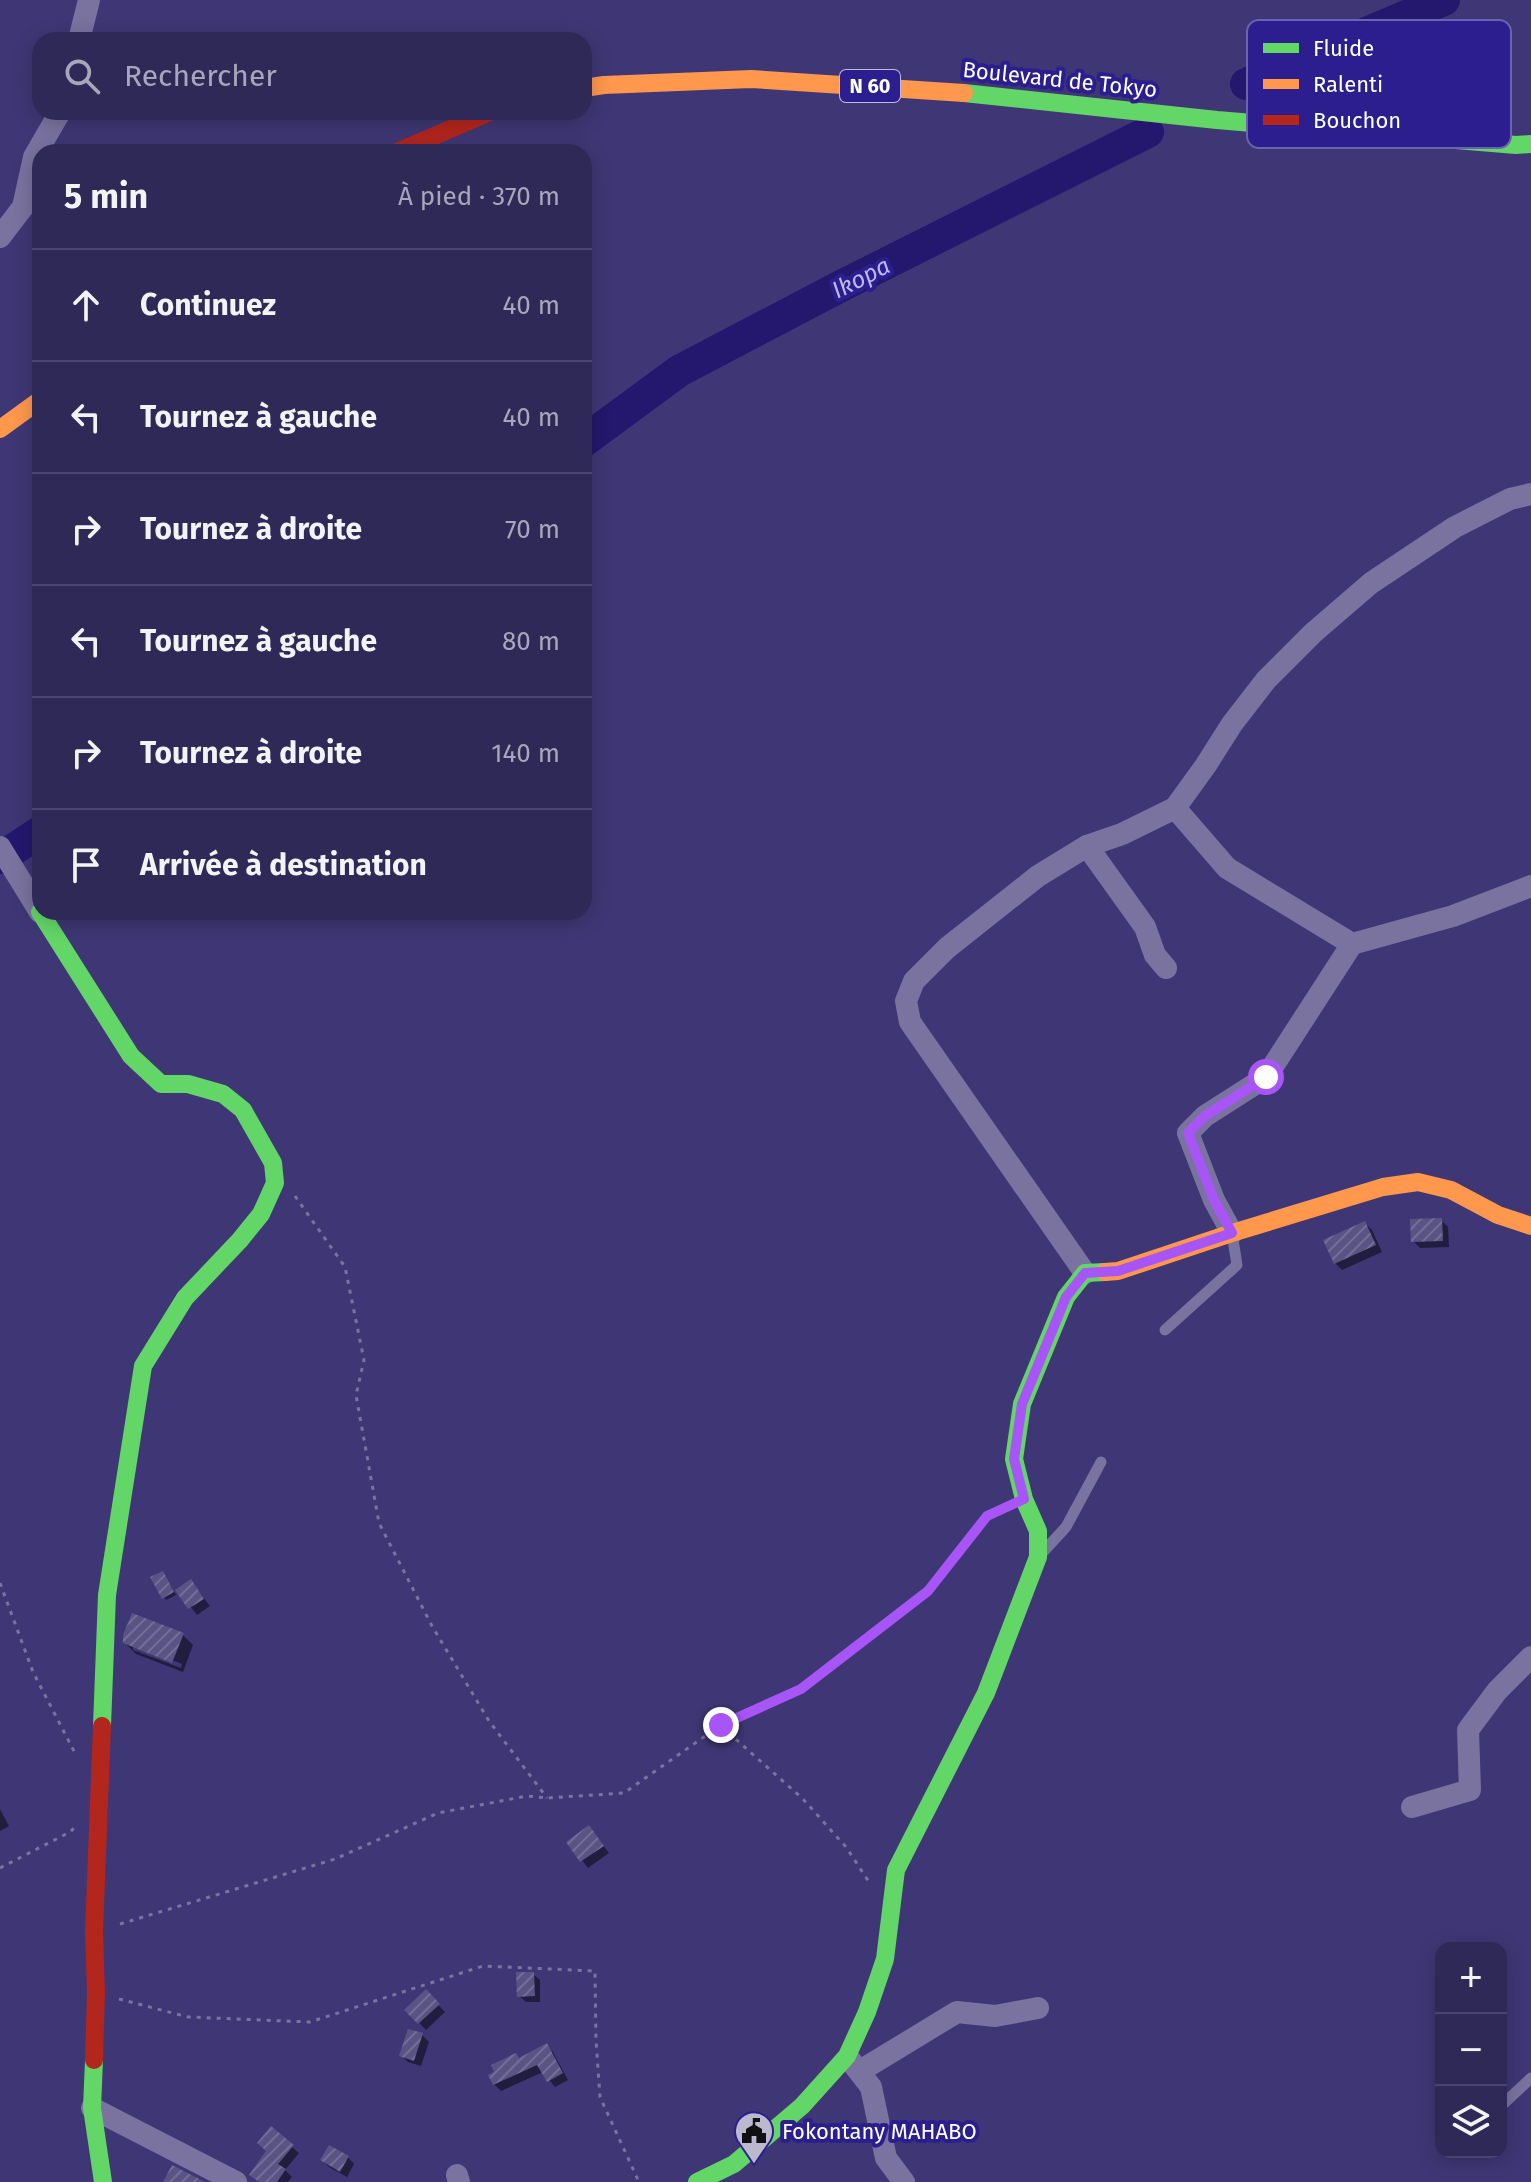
<!DOCTYPE html>
<html lang="fr">
<meta charset="utf-8">
<style>
body{margin:0;font-family:"Fira Sans",sans-serif;background:#3b3561;color:#f1f3f6}
.controls{position:absolute;right:24px;bottom:24px;display:grid;overflow:hidden;border-radius:16px;box-shadow:0 4px 20px #0003}
.controls button{width:72px;height:72px;display:grid;place-items:center;padding:0;border:0;border-bottom:2px solid #4a456e;background:#2f2958;color:#f1f3f6;font:40px sans-serif}
.stop{position:absolute;width:24px;height:24px;margin:-18px;border:6px solid #a855f7;border-radius:50%;background:#fff}
.stop.end{background:#a855f7;border-color:#fff;box-shadow:0 2px 8px #0008}
.list{margin:0;padding:0;list-style:none}
h2{display:flex;justify-content:space-between;align-items:center;height:104px;margin:0;padding:0 32px;font-size:34px}
h2 small{font-size:26px;font-weight:400;color:#a7a6ba}
.list li{display:grid;grid-template-columns:52px 1fr auto;gap:24px;align-items:center;box-sizing:border-box;height:112px;padding:0 32px;border-top:2px solid #4a456e}
.list b{display:block;font-size:30px;white-space:nowrap}
.list em{font-size:26px;font-style:normal;color:#a7a6ba}
.icon{flex:none;width:44px;height:44px;fill:none;stroke:currentColor;stroke-width:2;stroke-linecap:round;stroke-linejoin:round}
.map{position:relative;flex:none;width:1531px;height:2182px;overflow:hidden}
.search{position:absolute;background:#2f2958;box-shadow:0 4px 20px #0003;left:32px;top:32px;width:560px;height:88px;display:flex;align-items:center;gap:20px;box-sizing:border-box;padding:0 28px;border-radius:24px;color:#a7a6ba;font-size:30px}
.panel{position:absolute;background:#2f2958;box-shadow:0 4px 20px #0003;left:32px;top:144px;width:560px;height:776px;border-radius:24px}
.map>svg:first-child{display:block}
</style>
<div class="map">
<svg width="1531" height="2182" viewBox="0 0 1531 2182">
<defs>
<pattern id="building-hatch" width="6" height="6" patternUnits="userSpaceOnUse" patternTransform="scale(2)"><rect width="6" height="6" fill="#595484"/><path d="M-1 1l2-2M0 6l6-6M5 7l2-2" fill="none" stroke="#726e96"/></pattern>
</defs>
<rect width="100%" height="100%" fill="#3f3775"/>
<g fill="#0007" fill-rule="evenodd">
<path d="M1441,1220L1448,1227L1449,1247L1420,1248L1413,1241Z"/>
<path d="M1365,1223L1372,1230L1382,1252L1342,1270L1335,1263Z"/>
<path d="M165,1576L176,1595L166,1600L164,1597Z"/>
<path d="M191,1582L210,1606L197,1615L178,1590Z"/>
<path d="M183,1635L193,1645L183,1672L136,1654L125,1643ZM133,1645L182,1664L181,1668L133,1650Z"/>
<path d="M0,1809L9,1826L0,1831Z"/>
<path d="M589,1828L609,1853L588,1868L568,1842Z"/>
<path d="M533,1974L540,1980V2002H526L519,1996Z"/>
<path d="M426,1992L445,2012L426,2030L407,2010Z"/>
<path d="M422,2035L429,2042L421,2066L408,2062L402,2056Z"/>
<path d="M547,2046L553,2052L568,2080L555,2087L543,2072L501,2091L494,2084L520,2060Z"/>
<path d="M292,2147L299,2153L285,2170L292,2177L288,2182H259L251,2175L268,2151Z"/>
<path d="M348,2157L354,2164L347,2177L329,2167L322,2160Z"/>
</g>
<g fill="none" stroke-linecap="round" stroke-linejoin="round">
<g stroke="#23186d" stroke-width="32">
<path d="M1246,84L1444,0"/>
<path d="M584,441L679,371L843,285L1148,132"/>
<path d="M0,858L40,832"/>
</g>
</g>
<g fill="url(#building-hatch)">
<path d="M1442,1218L1443,1241L1411,1242L1410,1219Z"/>
<path d="M1365,1221L1376,1245L1334,1264L1323,1240Z"/>
<path d="M163,1571L174,1592L162,1599L150,1577Z"/>
<path d="M191,1579L204,1599L188,1609L175,1590Z"/>
<path d="M132,1613L184,1633L172,1663L123,1643V1635Z"/>
<path d="M589,1825L604,1846L580,1862L566,1842Z"/>
<path d="M516,1972H534L535,1996L517,1997Z"/>
<path d="M426,1989L440,2004L418,2024L404,2010Z"/>
<path d="M408,2029L423,2033L414,2061L399,2056Z"/>
<path d="M547,2043L563,2073L547,2082L537,2065L493,2085L488,2075L494,2072L491,2065L516,2053L519,2058Z"/>
<path d="M271,2126L294,2145L278,2164L286,2169L277,2182H259L249,2175L266,2151L257,2143Z"/>
<path d="M329,2145L349,2156L340,2172L320,2160Z"/>
<path d="M172,2165L205,2182H163Z"/>
</g>
<g fill="none" stroke-linecap="round" stroke-linejoin="round">
<g stroke="#7a73a0" stroke-width="3" stroke-dasharray="4 6" stroke-linecap="butt">
<path d="M295,1196L345,1267L364,1360L356,1395L379,1523L432,1626L489,1721L547,1798"/>
<path d="M0,1583L33,1672L76,1755"/>
<path d="M721,1726L803,1799L846,1847L869,1882"/>
<path d="M0,1868L70,1832L74,1828"/>
<path d="M120,1924L335,1859L438,1813L527,1796L547,1798L624,1793L721,1725L801,1689L928,1591L987,1516L1002,1509"/>
<path d="M119,1999L188,2017L310,2022L483,1966L595,1971L596,2040L600,2097L639,2182"/>
</g>
<g stroke="#7a73a0" stroke-width="11">
<path d="M1165,1330L1237,1265L1232,1233"/>
<path d="M1043,1552L1066,1527L1101,1462"/>
<path d="M1501,2106L1531,2078"/>
</g>
<g stroke="#7a73a0" stroke-width="22">
<path d="M79,40L89,0"/>
<path d="M0,237L23,207L34,157L60,112"/>
<path d="M1175,808L1227,868L1352,944L1266,1077L1205,1116L1188,1133L1214,1200L1232,1233"/>
<path d="M1087,846L1145,927L1155,955L1166,968"/>
<path d="M0,847L40,912"/>
<path d="M1352,944L1453,916L1531,886"/>
<path d="M1085,1273L910,1022L906,1001L914,981L947,948L1038,876L1087,846L1122,834L1175,808L1206,765L1232,724L1266,680L1313,633L1371,583L1455,527L1510,499L1531,494"/>
<path d="M1412,1807L1470,1790L1468,1730L1497,1691L1531,1657"/>
<path d="M850,2060L871,2087L886,2158L904,2182"/>
<path d="M860,2071L957,2012L995,2016L1038,2008"/>
<path d="M92,2108L236,2182"/>
<path d="M457,2175L459,2182"/>
</g>
<g stroke="#63d668" stroke-width="18">
<path d="M964,93L1217,120L1516,145L1531,144"/>
<path d="M40,912L131,1056L161,1084H188L223,1094L243,1110L273,1163L275,1183L261,1214L240,1240L185,1298L143,1366L107,1595L102,1726"/>
<path d="M94,2060L92,2108L103,2182"/>
<path d="M697,2182L734,2164L802,2106L847,2056L867,2012L885,1959L896,1870L986,1693L1038,1557V1531L1024,1499L1014,1459L1022,1404L1066,1297L1085,1273L1105,1272"/>
</g>
<g stroke="#ff974d" stroke-width="18">
<path d="M584,88L604,85L751,79L964,93"/>
<path d="M0,429L40,400"/>
<path d="M1105,1272L1118,1271L1232,1233L1383,1187L1418,1182L1451,1190L1498,1215L1531,1226"/>
</g>
<g stroke="#b3261e" stroke-width="18">
<path d="M397,152L490,112"/>
<path d="M94,2060L96,1993L94,1931L102,1726"/>
</g>
</g>
<g fill="none" stroke-linecap="round" stroke-linejoin="round">
<path stroke="#a855f7" stroke-width="10" d="M721,1725L801,1689L928,1591L987,1516L1024,1499L1014,1459L1022,1404L1066,1297L1085,1273L1118,1271L1232,1233L1214,1200L1188,1133L1205,1116L1266,1077"/>
</g>
<defs>
<symbol id="civic-pin" viewBox="-11 -11 22 30"><path d="M0 17L-7.5 6A9.5 9.5 0 1 1 7.5 6Z" fill="#bcb9cf" stroke="#2c1e8e"/><path d="M-.6-6.5H3V-4.5H.6V-3L4-1V1h2V6H-6V1h2V-1L-.6-3ZM-1.2 2.5V6h2.4V2.5Z" fill="#111"/></symbol>
</defs>
<g fill-rule="evenodd">
<use href="#civic-pin" x="732" y="2109" width="44" height="60"/>
</g>
<g text-anchor="middle" stroke-width="8" stroke-linejoin="round" paint-order="stroke">
<rect fill="#2c1e8e" stroke="#c0bcdd" stroke-width="2" x="840" y="70" width="60" height="32" rx="6"/>
<g font-size="20" font-weight="bold" fill="#fff">
<text x="870" y="93">N 60</text>
</g>
<g font-size="22" fill="#fff" stroke="#2c1e8e">
<text transform="translate(1060 79) rotate(6)" y="8">Boulevard de Tokyo</text>
</g>
<g font-size="22" fill="#fff" stroke="#2c1e8e" text-anchor="start">
<text x="782" y="2139">Fokontany MAHABO</text>
</g>
<g font-size="24" font-style="italic" fill="#beb8f4" stroke="#2c1e8e">
<text transform="translate(861 278) rotate(-27)" y="8">Ikopa</text>
</g>
</g>
<rect x="1247" y="20" width="264" height="128" rx="12" fill="#2c1e8e" stroke="#6b62b0" stroke-width="2"/>
<rect x="1263" y="43" width="36" height="10" fill="#63d668"/>
<rect x="1263" y="79" width="36" height="10" fill="#ff974d"/>
<rect x="1263" y="115" width="36" height="10" fill="#b3261e"/>
<g font-size="22" fill="#fff">
<text x="1313" y="56">Fluide</text>
<text x="1313" y="92">Ralenti</text>
<text x="1313" y="128">Bouchon</text>
</g>
</svg>
<div class="controls">
<button>+</button>
<button>−</button>
<button><svg class="icon" aria-label="layers" viewBox="0 0 24 24"><path d="M12 4l9 5-9 5-9-5zM3 14l9 5 9-5"/></svg></button>
</div>
<div class="stop" style="left:1266px;top:1077px"></div>
<div class="stop end" style="left:721px;top:1725px"></div>
<div class="search"><svg class="icon" aria-label="search" viewBox="0 0 24 24"><circle cx="10" cy="10" r="6"/><path d="M15 15l6 6"/></svg>Rechercher</div>
<section class="panel">
<h2>5 min<small>À pied · 370 m</small></h2>
<ul class="list">
<li><svg class="icon" aria-label="ahead" viewBox="0 0 24 24"><path d="M12 20V5M6 11l6-6 6 6"/></svg><div><b>Continuez</b></div><em>40 m</em></li>
<li><svg class="icon" aria-label="left" viewBox="0 0 24 24"><path d="M17 20v-9H6M10 6l-5 5 5 5"/></svg><div><b>Tournez à gauche</b></div><em>40 m</em></li>
<li><svg class="icon" aria-label="right" viewBox="0 0 24 24"><path d="M7 20v-9h11M14 6l5 5-5 5"/></svg><div><b>Tournez à droite</b></div><em>70 m</em></li>
<li><svg class="icon" aria-label="left" viewBox="0 0 24 24"><path d="M17 20v-9H6M10 6l-5 5 5 5"/></svg><div><b>Tournez à gauche</b></div><em>80 m</em></li>
<li><svg class="icon" aria-label="right" viewBox="0 0 24 24"><path d="M7 20v-9h11M14 6l5 5-5 5"/></svg><div><b>Tournez à droite</b></div><em>140 m</em></li>
<li><svg class="icon" aria-label="arrive" viewBox="0 0 24 24"><path d="M6 21V4h12l-3 4 3 4H6"/></svg><div><b>Arrivée à destination</b></div></li>
</ul>
</section>
</div>
